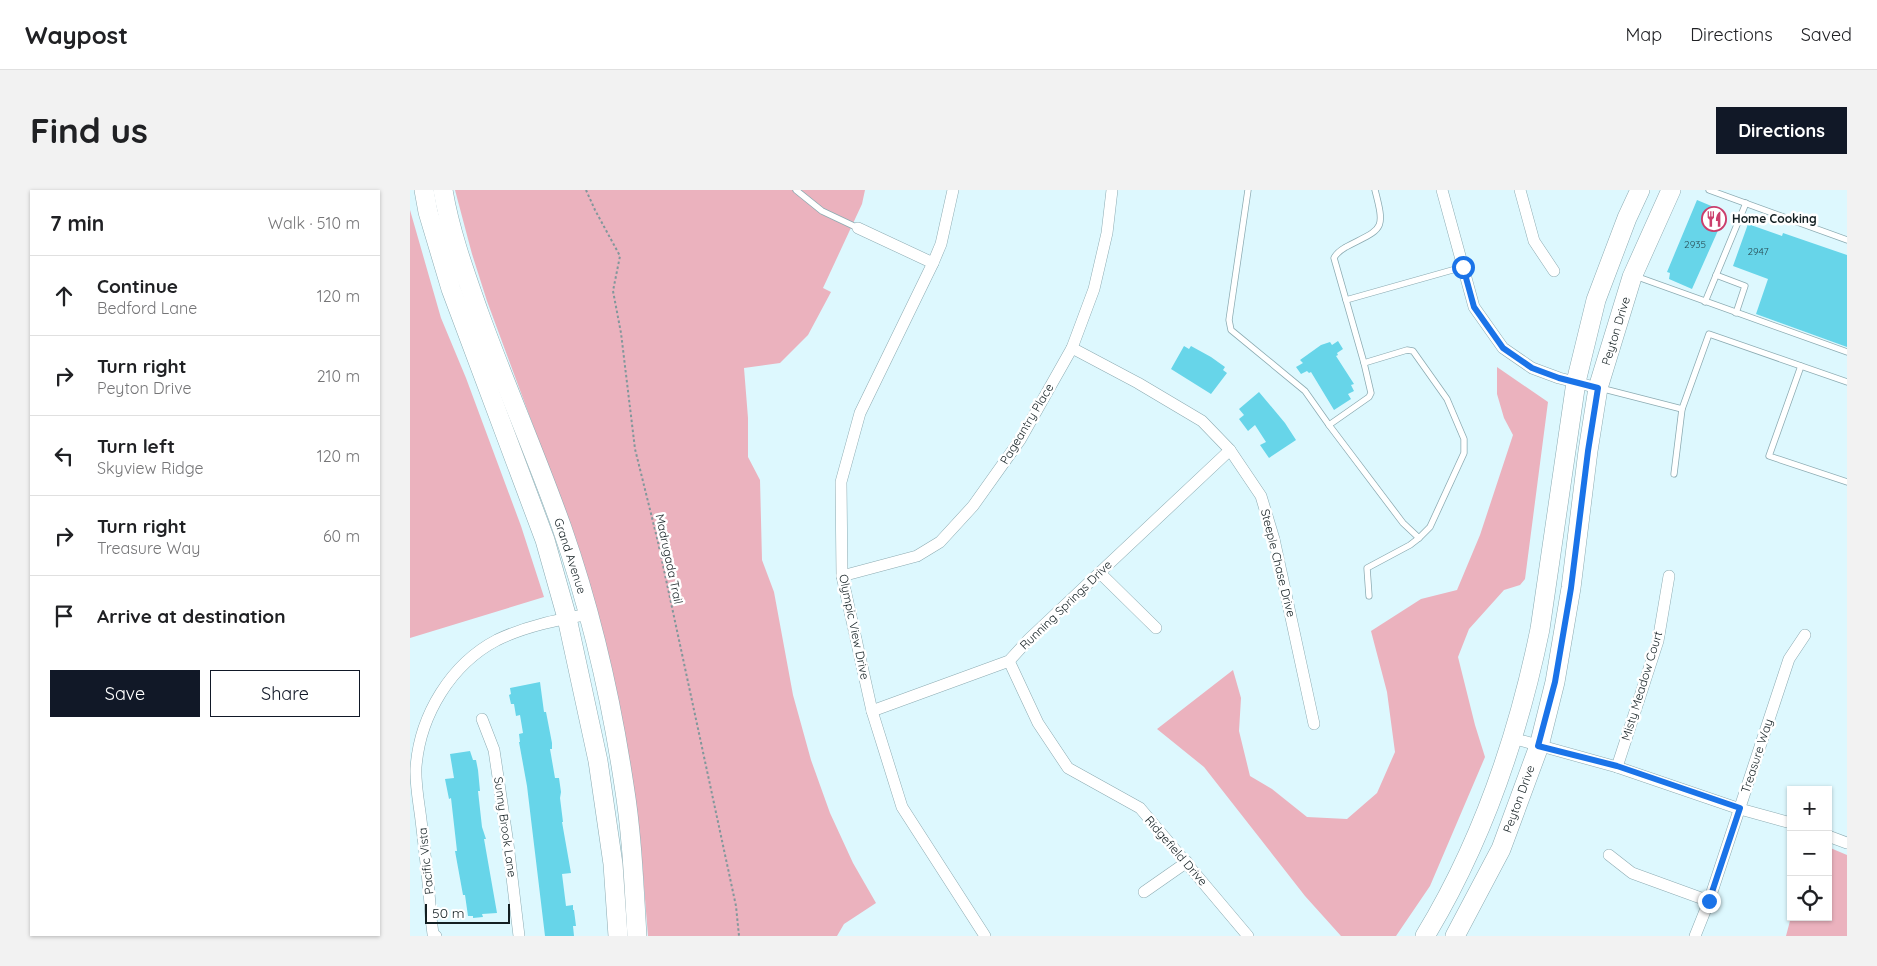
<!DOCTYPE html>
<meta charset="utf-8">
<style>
body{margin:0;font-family:Quicksand,sans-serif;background:#f2f2f2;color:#202124}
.controls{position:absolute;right:15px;bottom:15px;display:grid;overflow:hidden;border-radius:0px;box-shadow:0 1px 4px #0004}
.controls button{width:45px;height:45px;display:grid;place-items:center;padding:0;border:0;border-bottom:1px solid #e0e0e0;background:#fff;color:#202124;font:25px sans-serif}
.scale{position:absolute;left:15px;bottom:12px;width:85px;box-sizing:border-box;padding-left:5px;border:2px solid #131f22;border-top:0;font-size:14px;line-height:18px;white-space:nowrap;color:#131f22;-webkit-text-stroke:4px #fff;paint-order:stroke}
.stop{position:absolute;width:15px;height:15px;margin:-11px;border:4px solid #1a73e8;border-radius:50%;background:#fff}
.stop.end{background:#1a73e8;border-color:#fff;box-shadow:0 1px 5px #0008}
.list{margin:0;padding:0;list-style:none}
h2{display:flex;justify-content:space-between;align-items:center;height:65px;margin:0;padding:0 20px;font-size:21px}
h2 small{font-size:16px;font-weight:400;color:#757577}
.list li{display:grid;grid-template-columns:32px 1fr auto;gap:15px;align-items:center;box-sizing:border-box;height:80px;padding:0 20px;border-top:1px solid #e0e0e0}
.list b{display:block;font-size:19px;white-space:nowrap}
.list p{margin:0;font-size:16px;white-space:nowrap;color:#757577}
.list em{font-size:16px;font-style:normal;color:#757577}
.actions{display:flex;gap:10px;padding:15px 20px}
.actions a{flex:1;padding:11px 0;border:1px solid #111827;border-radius:0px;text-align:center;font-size:18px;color:#111827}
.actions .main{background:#111827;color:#fff}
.icon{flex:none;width:28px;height:28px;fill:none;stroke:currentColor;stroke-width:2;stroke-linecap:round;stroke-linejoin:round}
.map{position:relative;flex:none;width:1437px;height:746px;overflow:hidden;border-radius:0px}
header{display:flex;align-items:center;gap:30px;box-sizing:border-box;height:70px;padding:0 25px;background:#fff;border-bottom:1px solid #e0e0e0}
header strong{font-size:24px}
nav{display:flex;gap:28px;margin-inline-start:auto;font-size:18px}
.intro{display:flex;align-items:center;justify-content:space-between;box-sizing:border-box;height:120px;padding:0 30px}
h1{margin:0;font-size:35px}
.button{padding:12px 22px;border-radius:0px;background:#111827;color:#fff;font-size:18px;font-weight:700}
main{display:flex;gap:30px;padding:0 30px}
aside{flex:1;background:#fff;border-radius:0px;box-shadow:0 1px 4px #0004}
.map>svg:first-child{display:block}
</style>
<header>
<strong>Waypost</strong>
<nav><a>Map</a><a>Directions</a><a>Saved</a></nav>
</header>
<div class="intro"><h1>Find us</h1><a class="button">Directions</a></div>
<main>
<aside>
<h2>7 min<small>Walk · 510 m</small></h2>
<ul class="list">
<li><svg class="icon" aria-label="ahead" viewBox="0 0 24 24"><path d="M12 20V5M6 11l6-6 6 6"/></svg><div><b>Continue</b><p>Bedford Lane</p></div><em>120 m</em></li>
<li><svg class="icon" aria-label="right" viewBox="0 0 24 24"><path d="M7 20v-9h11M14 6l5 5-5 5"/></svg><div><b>Turn right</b><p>Peyton Drive</p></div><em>210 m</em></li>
<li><svg class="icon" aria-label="left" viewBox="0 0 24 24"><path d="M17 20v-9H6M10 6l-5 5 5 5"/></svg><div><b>Turn left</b><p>Skyview Ridge</p></div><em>120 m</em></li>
<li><svg class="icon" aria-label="right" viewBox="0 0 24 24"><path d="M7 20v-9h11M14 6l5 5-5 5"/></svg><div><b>Turn right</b><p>Treasure Way</p></div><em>60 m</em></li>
<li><svg class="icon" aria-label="arrive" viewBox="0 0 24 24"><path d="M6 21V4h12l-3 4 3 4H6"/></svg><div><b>Arrive at destination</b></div></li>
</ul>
<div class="actions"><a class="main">Save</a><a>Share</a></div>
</aside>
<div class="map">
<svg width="1437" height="746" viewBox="0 0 1437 746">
<rect width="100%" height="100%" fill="#ddf8fe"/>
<g fill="#ebb2be">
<path d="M45,0H455L452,14L413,98L421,102L398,145L370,173L334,178L338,228V267L350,290L352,370L364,402L383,505L401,570L420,623L443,673L466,713L434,734L427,746H238L230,647L223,596L165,349L77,111L62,64Z"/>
<path d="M0,20L31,128L56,188L111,336L134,407L0,448Z"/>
<path d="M1087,177L1138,212L1115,389L1110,395L1094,400L1059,439L1048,467L1065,535L1075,567L1020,696L986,746H931L895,706L794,577L747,539L823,480L831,508L829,541L840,586L862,599L897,627L937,629L967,603L985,562L977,502L961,441L1011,409L1047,400L1070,345L1103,245L1094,228L1087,204Z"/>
<path d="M1418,657L1437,665V746H1376L1381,727H1418Z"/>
</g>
<g fill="#67d5e9">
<path d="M1287,10L1311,20L1309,25L1314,27L1282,99L1259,89L1260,83L1257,82Z"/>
<path d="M1338,34L1372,46L1373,43L1437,65V157L1346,124L1358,89L1323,76Z"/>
<path d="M928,151L933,159L927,163L928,165L926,166L944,194L941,195L944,201L938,204L941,209L924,220L901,182L899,183L897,181L891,184L886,177L893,173L890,170L911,155L920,152L922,155Z"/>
<path d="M774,156L779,159L781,156L801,167L815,177L813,180L817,183L801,204L761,179Z"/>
<path d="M849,202L875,233L886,250L859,268L850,255L856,252L845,235L838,241L829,229L834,225L829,219Z"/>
<path d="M130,492L134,522H136L142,553V559H140L145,588H149L151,602L150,608L153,632H152L161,683L152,684L156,716L163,715V720H164L166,736H163L164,746H135L117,596L109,552H110L109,544L113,543L110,525L106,526L104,514H101L99,505L101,504L100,498Z"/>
<path d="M60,561L63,570H66L68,580L70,601H68L72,637L76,649H74L87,723L72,724L73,727L63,728V726H58L55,705H53L45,661H47L41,608L39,609L35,589L44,588L40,564Z"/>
</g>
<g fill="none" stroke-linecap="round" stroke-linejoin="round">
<defs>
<g id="lane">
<path d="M386,0L412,21L448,38"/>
<path d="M838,0L819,130L821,140L895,201L919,235L959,207L961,203L954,173L924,68C927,62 931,60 936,57C972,38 976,42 965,0"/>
<path d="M1299,0L1437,50"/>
<path d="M1306,85L1335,96L1326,123"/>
<path d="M1225,86L1437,162"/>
<path d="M936,110L1053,77"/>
<path d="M1295,112L1336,13"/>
<path d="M1391,176L1359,266L1437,292"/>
<path d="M1190,198L1272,219L1299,144L1437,192"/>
<path d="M919,235L993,333L1009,348L1020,337L1054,263V249L1037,209L1003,161L997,160L954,173"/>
<path d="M1264,284L1272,219"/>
<path d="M959,406L957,378L1000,355L1009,348"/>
</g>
<g id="street">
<path d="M543,0L531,54L523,73L450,223L431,292L432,386L462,521L492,617L575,746"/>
<path d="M1032,0L1064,117L1093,158L1122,178L1149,188L1188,198"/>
<path d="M1110,0L1124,51L1144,81"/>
<path d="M448,38L523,73"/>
<path d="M662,158L728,193L792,231L820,260L851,306L864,349L904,534"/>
<path d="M690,383L746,438"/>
<path d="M432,386L507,366L530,352L563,316L610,250L662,158L684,99L697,43L702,0"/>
<path d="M599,471L628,533L658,578L730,618L838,746"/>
<path d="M462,521L599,471L619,449L820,260"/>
<path d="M72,529L84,560L98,654L109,746"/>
<path d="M1102,548L1207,577L1330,619L1381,633"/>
<path d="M1207,577L1248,451L1259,386"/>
<path d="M1418,646L1437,653"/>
<path d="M1199,665L1222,683L1299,711"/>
<path d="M734,702L777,672"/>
<path d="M26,746L23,744L21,728C19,696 15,663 11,630C9,613 5,594 6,577C10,525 41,474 87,450C116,436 147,430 179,424"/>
<path d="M1285,746L1299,711L1379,469L1395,445"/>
</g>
<g id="primary">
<path d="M14,0L18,22L41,99L135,350L157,428L188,571L203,674L208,746"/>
<path d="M33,0C40,42 55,83 69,123C95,195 126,265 152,338C181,421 201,508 214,595C222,644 224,696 227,746"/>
<path d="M1015,746C1072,652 1108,546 1130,439L1166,192L1186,110L1217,28L1230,0"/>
<path d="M1045,746L1091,659L1129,556L1145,492L1161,398L1178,261L1188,198L1222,87L1261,0"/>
</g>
</defs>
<use href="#lane" stroke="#8cabb2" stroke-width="7"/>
<use href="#street" stroke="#8cabb2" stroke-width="12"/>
<use href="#primary" stroke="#8cabb2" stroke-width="20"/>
<path stroke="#82979b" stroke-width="2" stroke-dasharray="2.5 2.5" stroke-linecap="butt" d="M176,0L185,20L210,66L203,101L211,143L225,259L248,352L326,716L329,746"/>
<use href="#lane" stroke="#fff" stroke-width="5.5"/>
<use href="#street" stroke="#fff" stroke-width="11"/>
<use href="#primary" stroke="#fff" stroke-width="19"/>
</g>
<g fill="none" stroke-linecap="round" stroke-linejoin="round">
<path stroke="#1a73e8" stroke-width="6" d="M1053,77L1064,117L1093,158L1122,178L1149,188L1188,198L1178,261L1161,398L1145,492L1128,556L1207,576L1330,618L1299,711"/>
</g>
<defs>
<symbol id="restaurant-ring" viewBox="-11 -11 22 22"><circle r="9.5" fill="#fff" stroke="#cb3e6c" stroke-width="1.5"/><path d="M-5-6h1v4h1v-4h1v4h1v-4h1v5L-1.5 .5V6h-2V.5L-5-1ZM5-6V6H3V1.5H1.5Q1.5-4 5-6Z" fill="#cb3e6c"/></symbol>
</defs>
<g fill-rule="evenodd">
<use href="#restaurant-ring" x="1290" y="15" width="28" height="28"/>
</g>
<g text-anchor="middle" stroke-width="5" stroke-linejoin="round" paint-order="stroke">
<g font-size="10" fill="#284c54">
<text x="1285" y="58">2935</text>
<text x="1348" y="65">2947</text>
</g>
<g font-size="12" font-weight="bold" fill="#131f22" stroke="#fff" text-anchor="start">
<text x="1322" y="33">Home Cooking</text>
</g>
<g font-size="12" fill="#131f22" stroke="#fff">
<text transform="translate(1206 141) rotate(-73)" y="4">Peyton Drive</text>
<text transform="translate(617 234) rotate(-59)" y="4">Pageantry Place</text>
<text transform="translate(160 366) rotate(72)" y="4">Grand Avenue</text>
<text transform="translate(259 369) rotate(78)" y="4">Madrugada Trail</text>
<text transform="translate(868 373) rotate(76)" y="4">Steeple Chase Drive</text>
<text transform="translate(656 415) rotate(-44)" y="4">Running Springs Drive</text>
<text transform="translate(444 437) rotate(78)" y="4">Olympic View Drive</text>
<text transform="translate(1232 496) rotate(-73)" y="4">Misty Meadow Court</text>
<text transform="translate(1347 566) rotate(-72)" y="4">Treasure Way</text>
<text transform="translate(1109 609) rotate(-70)" y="4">Peyton Drive</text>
<text transform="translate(95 637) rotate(82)" y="4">Sunny Brook Lane</text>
<text transform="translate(766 661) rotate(49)" y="4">Ridgefield Drive</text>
<text transform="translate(16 671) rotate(-96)" y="4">Pacific Vista</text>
</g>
</g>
</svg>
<div class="controls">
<button>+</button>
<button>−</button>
<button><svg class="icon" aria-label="locate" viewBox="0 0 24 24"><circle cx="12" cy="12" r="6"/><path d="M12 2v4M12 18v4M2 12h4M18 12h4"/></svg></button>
</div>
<div class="scale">50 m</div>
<div class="stop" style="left:1053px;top:77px"></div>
<div class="stop end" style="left:1299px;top:711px"></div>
</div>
</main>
